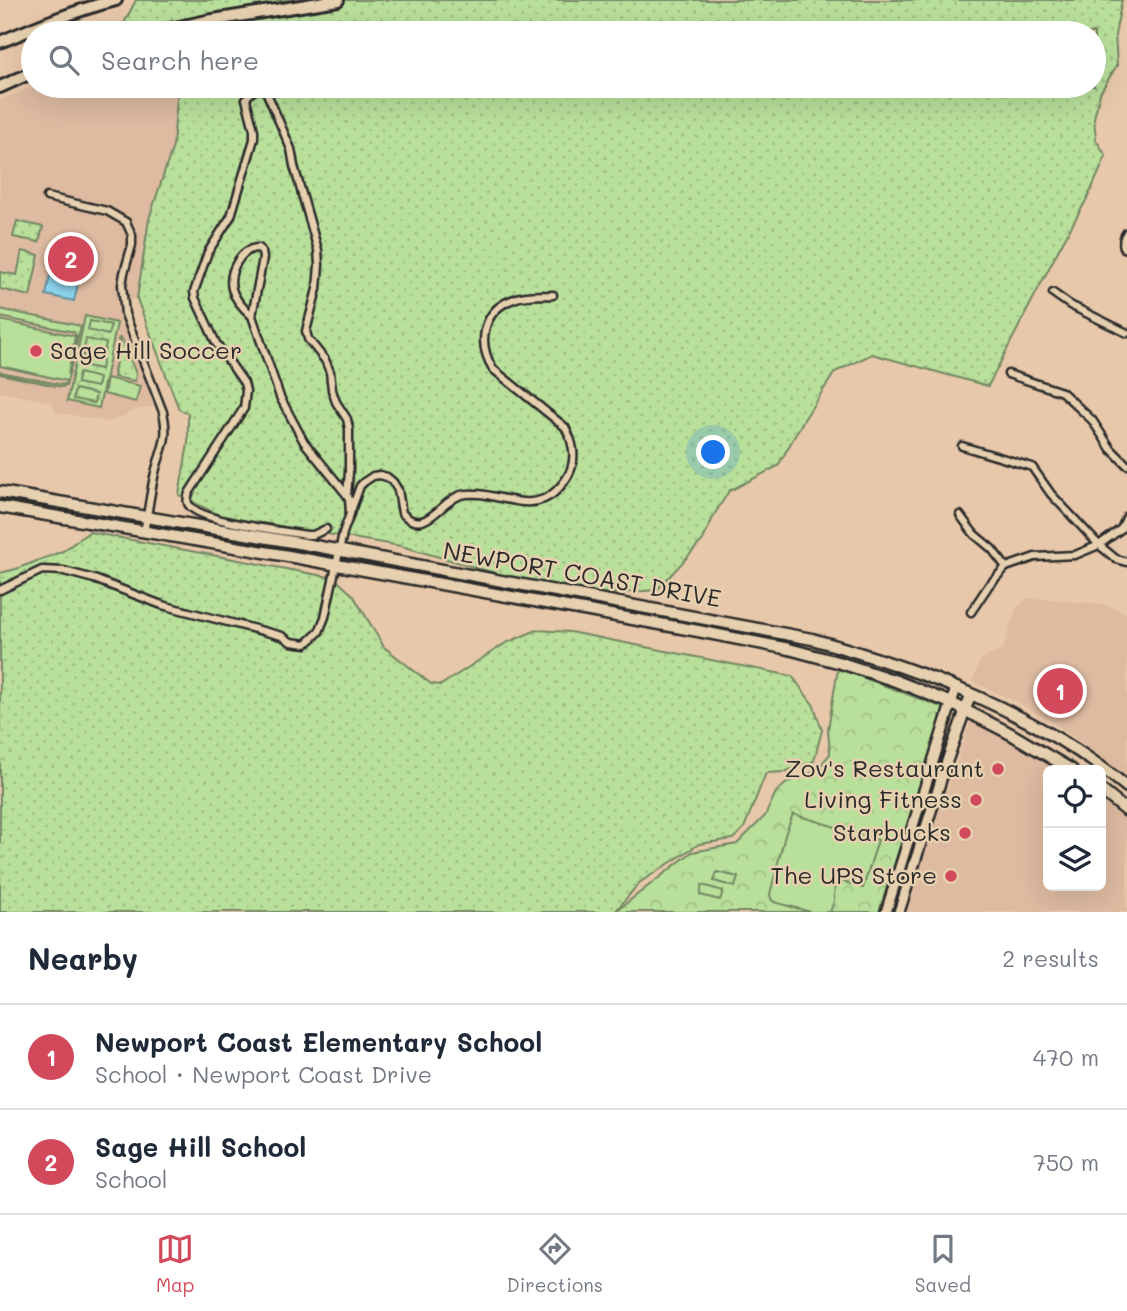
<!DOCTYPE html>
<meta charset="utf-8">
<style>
body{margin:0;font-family:Mali,sans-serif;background:#f2f2f3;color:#1f2937}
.controls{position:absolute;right:21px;bottom:21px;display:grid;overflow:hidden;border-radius:10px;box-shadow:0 7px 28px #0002}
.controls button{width:63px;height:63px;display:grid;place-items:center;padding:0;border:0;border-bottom:2px solid #e0e1e3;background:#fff;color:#1f2937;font:35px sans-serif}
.you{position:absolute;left:714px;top:453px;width:24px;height:24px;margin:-18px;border:5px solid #fff;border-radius:50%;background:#1a73e8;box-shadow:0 0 0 10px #1a73e833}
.badge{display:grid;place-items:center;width:46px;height:46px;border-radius:50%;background:#d1495b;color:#fff;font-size:23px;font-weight:700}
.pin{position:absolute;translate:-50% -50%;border:4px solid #fff;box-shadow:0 2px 7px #0006}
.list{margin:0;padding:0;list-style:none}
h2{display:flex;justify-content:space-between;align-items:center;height:91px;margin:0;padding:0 28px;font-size:30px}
h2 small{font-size:23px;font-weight:400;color:#747a83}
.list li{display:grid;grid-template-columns:46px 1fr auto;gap:21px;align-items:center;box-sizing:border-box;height:105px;padding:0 28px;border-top:2px solid #e0e1e3}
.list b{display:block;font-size:26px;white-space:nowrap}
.list p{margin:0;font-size:23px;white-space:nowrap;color:#747a83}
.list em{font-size:23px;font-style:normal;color:#747a83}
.icon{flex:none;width:38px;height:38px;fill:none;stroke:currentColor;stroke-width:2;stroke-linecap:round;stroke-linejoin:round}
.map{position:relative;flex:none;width:1127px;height:912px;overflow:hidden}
.search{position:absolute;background:#fff;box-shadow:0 7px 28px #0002;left:21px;right:21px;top:21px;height:77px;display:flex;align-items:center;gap:18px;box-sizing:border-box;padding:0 24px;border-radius:38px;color:#747a83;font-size:26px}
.sheet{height:301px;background:#fff}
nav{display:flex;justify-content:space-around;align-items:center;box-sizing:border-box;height:98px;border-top:2px solid #e0e1e3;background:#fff;font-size:19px;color:#747a83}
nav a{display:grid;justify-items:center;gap:4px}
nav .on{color:#d1495b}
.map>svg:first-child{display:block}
</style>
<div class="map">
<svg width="1127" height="912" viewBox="0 0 1127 912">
<defs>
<pattern id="grass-dots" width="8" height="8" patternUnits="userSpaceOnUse" patternTransform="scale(1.75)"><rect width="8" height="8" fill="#b9e09b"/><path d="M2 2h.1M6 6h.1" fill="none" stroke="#9fc086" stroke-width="1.8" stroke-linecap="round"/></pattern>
<pattern id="park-crowns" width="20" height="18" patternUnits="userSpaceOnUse" patternTransform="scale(1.75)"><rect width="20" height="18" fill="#b9e09b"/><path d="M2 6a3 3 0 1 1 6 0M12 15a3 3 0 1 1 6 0" fill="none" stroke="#9fc086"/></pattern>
</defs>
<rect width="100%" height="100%" fill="#e8c8aa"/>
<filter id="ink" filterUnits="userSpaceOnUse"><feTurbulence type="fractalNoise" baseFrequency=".0143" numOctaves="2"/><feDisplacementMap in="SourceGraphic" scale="14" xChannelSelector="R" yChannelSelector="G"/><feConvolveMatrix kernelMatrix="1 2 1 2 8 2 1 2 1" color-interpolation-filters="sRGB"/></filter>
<g filter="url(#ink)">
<g fill="#ddbaa0">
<path d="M35,86H178L173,147L149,219L137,299L117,301L133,351L154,404L152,407L129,412L126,415L109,422L55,412L52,402L0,392V100Z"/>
<path d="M1027,598L1050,599L1107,605L1127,614V777L1058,726L1015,701L972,681L981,660L1003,649L1016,609Z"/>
<path d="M972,718L1059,770H1048V886H1101V797L1127,814V912H911L905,910Z"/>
</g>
<g fill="url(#grass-dots)" stroke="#728663" stroke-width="2">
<path d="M136,0H1122L1115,35L1117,65L1100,93L1094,118L1096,140L1106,156L1089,195L1060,247L988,386L872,354L835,372L803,421L778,466L729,491L714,515L703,540L657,590L576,596L401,546L223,517L179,495L188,444V414L179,409L137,299L149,219L173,146L178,86H1094V33H119Z"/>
<path d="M17,221L43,227L39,242L13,237Z"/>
<path d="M22,251L39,255L30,296L0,289V272L17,275Z"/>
<path d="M119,338L122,339L136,374L135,381L114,377L115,373L114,372L120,341L118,340Z"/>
<path d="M89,532L334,578L353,595L384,647L431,684L441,685L506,643L537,630L570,632L792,676L814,706L822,730L814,761L784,772L766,773L744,828L733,839L699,844L639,883L615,912H0V573L16,569L63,551Z"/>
</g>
<g fill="url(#park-crowns)" stroke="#728663" stroke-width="2">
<path d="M85,316L117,323L99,408L67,401Z"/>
<path d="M838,668L944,708L879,912H615L692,852L737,844L765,816L776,792L788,782L816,771L830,754L828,729Z"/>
</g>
<g fill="#b9e09b" stroke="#728663" stroke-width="2">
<path d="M0,309L81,326L66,386L61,387L0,374V372L63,385L65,384L67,381L0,366V320L75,336L68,375L77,337L74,332L0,317Z"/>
<path d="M90,321L111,325L108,335L88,330Z"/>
<path d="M86,339L106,343L104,353L84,349Z"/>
<path d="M83,355L103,359L101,369L81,365Z"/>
<path d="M79,373L99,378L97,387L77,383Z"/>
<path d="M107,378L140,386L136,402L104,394Z"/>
<path d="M75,389L96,394L94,403L73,399Z"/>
<path d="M793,814L878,840L863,888L835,879L834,901L830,912H811L774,902L771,899L770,894L785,835Z"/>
<path d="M717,872L738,877L735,887L714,881Z"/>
<path d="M702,885L723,891L720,900L700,895Z"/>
</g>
<path fill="#8bd3ec" stroke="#65909f" stroke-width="2" d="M50,275L80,281L78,284L74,301L46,295Z"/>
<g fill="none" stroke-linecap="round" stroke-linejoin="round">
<defs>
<g id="street">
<path d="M47,197L107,211L126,222L132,235V245L124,273L122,285L125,314L163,412C170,442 160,449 154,477C150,495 148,513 144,532"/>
<path d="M1127,232C1123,237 1122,241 1124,248L1127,249"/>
<path d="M1053,293L1070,305L1127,333"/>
<path d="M252,316C244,309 235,300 232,289C228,272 241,247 259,248L262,252L263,258L252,316L280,397L304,442L347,495"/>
<path d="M1008,374L1062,392L1092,420L1111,449L1127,465"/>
<path d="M962,446L1032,467L1051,494L1099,545L1116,559L1127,562"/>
<path d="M960,515L974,534L992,549L1006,567"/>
<path d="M326,529L313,535H307C283,531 207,522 192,508C186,504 187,499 189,493L244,408L246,391L244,383L216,343L195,298L194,292L208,252L231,216L254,139V130L246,99C249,93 256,88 263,88L266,91L291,149L294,166L318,250L319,265L317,289L306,331L308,339L325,360L330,372L332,390L336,402L347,419L349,429V472L347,495L349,499L350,514"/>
<path d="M0,590L42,570L64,571L94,579L162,605L282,636L291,642L306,644L319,632L325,617L343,533L360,486L364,482L373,476L380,475L387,477L393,482L398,490L402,513C425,538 440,501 461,495C492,487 528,518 556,491C561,486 566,480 569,474C577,457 573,442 565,427L493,369C477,343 482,310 514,299C526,294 540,296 553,295"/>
<path d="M971,612L989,585L1006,567L1035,557L1075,555L1099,545L1121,529L1127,516"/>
</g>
<g id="secondary">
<path d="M886,912L956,688"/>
<path d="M899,912L947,761L971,694"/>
</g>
<g id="primary">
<path d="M0,492L304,544L812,639C923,670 1037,713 1127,787"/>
<path d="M0,507L288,556L698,631L789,649L841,663L896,681L951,703L1011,734L1072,770"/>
<path d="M1101,790L1127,811"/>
</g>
<g id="highway">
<path d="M151,33L207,21L338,0"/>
<path d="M0,42C38,26 76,10 116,0"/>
<path d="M0,87L33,72"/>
</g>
</defs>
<use href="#street" stroke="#2b2b2b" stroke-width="11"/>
<use href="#secondary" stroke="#2b2b2b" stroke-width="14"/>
<use href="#primary" stroke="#2b2b2b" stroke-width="15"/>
<use href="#highway" stroke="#2b2b2b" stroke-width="16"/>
<use href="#street" stroke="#e6d0af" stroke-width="6"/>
<use href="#secondary" stroke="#e6d0af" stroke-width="9"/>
<use href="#primary" stroke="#e6d0af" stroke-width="10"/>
<use href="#highway" stroke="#e6d0af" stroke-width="10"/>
</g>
</g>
<g fill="#d1495b" stroke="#e6d0af" stroke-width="2.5">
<circle cx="36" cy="351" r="7"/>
<circle cx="998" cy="769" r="7"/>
<circle cx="976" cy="800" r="7"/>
<circle cx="965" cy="833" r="7"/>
<circle cx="951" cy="876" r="7"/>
</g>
<g text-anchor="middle" stroke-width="5" stroke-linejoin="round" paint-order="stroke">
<g font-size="24" fill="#2b2b2b" stroke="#e6d0af" text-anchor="end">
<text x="50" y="359" text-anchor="start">Sage Hill Soccer</text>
<text x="984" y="777">Zov's Restaurant</text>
<text x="962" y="808">Living Fitness</text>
<text x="951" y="841">Starbucks</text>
<text x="937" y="884">The UPS Store</text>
</g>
<g font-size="24" fill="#2b2b2b" stroke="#e6d0af">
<text transform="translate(582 575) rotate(10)" y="8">NEWPORT COAST DRIVE</text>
</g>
</g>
</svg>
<div class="controls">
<button><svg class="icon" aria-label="locate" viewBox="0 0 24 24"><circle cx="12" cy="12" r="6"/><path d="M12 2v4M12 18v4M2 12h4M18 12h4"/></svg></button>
<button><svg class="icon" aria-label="layers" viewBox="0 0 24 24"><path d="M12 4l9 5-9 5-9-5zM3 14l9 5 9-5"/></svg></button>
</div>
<div class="you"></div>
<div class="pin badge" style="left:1060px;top:691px">1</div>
<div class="pin badge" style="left:71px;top:259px">2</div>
<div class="search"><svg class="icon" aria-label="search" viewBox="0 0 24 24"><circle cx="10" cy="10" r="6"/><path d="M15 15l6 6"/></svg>Search here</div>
</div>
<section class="sheet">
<h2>Nearby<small>2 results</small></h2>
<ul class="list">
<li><span class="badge">1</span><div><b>Newport Coast Elementary School</b><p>School · Newport Coast Drive</p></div><em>470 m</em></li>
<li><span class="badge">2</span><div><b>Sage Hill School</b><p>School</p></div><em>750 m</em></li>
</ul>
</section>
<nav>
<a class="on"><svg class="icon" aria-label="map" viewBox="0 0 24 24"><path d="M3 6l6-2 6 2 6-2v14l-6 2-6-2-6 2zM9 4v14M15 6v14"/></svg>Map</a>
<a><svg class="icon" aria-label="directions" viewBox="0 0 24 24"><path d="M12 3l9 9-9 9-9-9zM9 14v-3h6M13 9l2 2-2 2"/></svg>Directions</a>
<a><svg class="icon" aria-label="saved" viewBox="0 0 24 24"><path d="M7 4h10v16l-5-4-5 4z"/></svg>Saved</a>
</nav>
